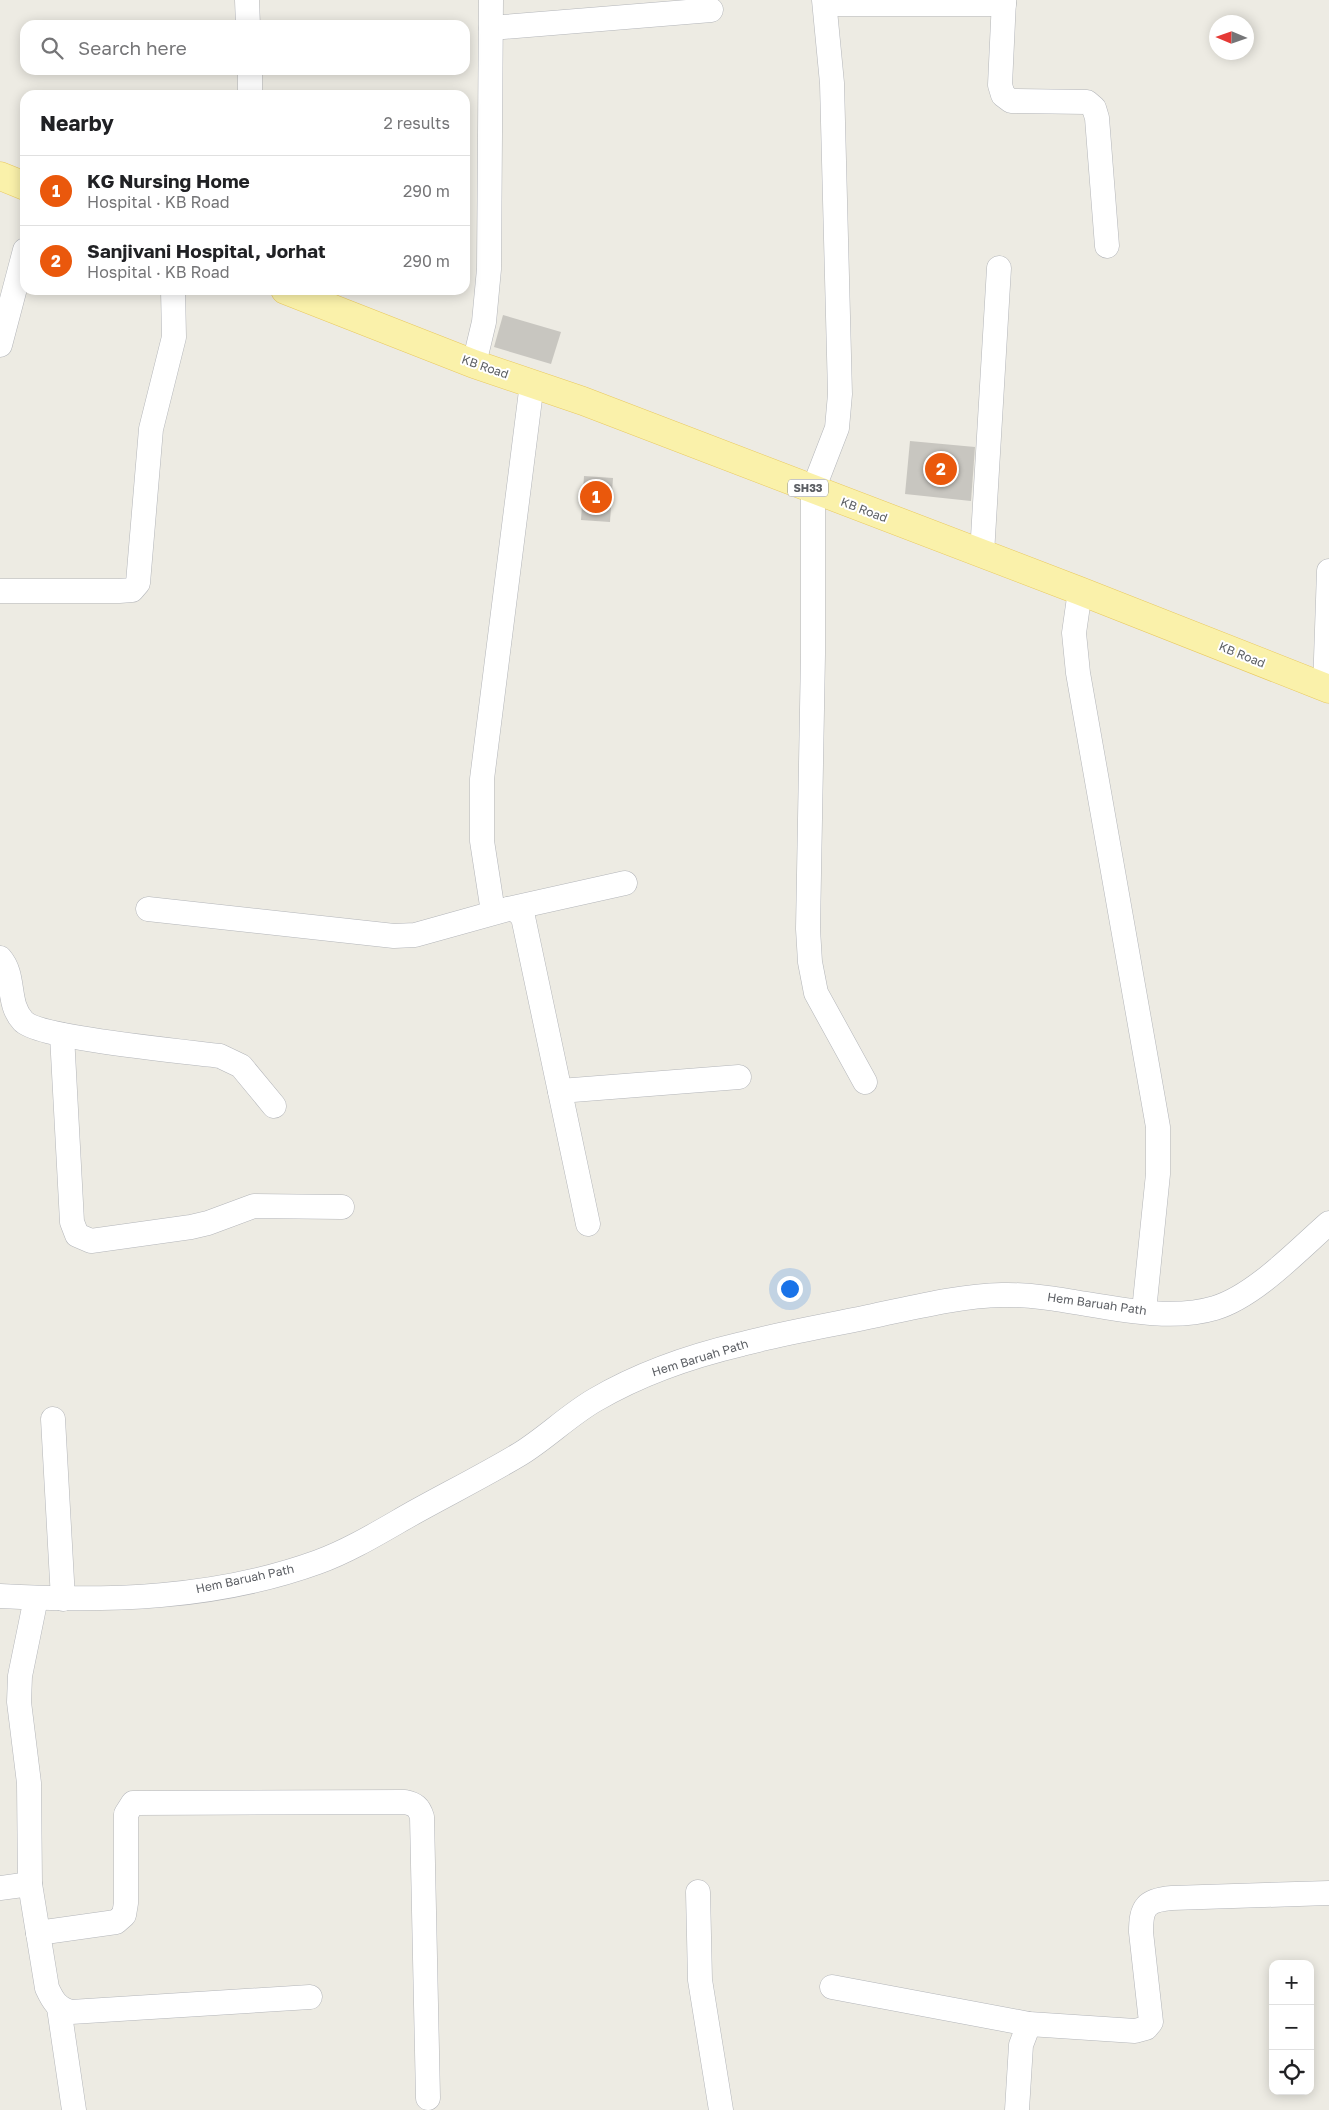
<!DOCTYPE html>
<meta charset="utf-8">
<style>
body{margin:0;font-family:"Golos Text",sans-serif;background:#f2f2f2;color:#202124}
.controls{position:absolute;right:15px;bottom:15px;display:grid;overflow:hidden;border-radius:10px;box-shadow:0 2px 12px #0003}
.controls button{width:45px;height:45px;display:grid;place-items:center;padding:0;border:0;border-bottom:1px solid #e0e0e0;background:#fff;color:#202124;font:25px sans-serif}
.compass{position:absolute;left:1209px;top:15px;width:45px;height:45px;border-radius:50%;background:#fff;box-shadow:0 2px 12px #0003;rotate:272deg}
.you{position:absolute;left:789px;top:1288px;width:18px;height:18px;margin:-12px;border:4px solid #fff;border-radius:50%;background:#1a73e8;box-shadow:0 0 0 8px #1a73e833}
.badge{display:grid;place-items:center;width:32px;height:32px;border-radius:50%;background:#ea580c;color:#fff;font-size:16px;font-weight:700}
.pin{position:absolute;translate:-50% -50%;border:2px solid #fff;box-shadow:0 1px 5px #0006}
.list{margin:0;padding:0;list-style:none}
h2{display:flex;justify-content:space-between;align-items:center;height:65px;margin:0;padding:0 20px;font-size:21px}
h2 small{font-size:16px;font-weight:400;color:#757577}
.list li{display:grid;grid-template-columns:32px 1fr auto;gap:15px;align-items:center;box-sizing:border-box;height:70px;padding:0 20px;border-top:1px solid #e0e0e0}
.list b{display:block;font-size:19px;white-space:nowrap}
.list p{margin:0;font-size:16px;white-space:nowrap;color:#757577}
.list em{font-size:16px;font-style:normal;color:#757577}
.icon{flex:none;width:28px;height:28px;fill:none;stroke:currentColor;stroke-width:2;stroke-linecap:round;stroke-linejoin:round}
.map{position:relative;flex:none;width:1329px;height:2110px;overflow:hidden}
.search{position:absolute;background:#fff;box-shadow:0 2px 12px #0003;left:20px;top:20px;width:450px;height:55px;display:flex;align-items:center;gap:12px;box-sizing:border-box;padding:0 18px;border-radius:15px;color:#757577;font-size:19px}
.panel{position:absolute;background:#fff;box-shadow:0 2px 12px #0003;left:20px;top:90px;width:450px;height:205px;border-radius:15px}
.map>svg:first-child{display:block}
</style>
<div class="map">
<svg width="1329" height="2110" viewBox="0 0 1329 2110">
<rect width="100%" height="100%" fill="#edebe3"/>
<g fill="#c8c6c0">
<path d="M503,315L561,332L551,364L494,347Z"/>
<path d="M910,441L975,447L971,501L905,494Z"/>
<path d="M584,476L613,478L610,522L581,520Z"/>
</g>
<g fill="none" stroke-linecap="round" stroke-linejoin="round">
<defs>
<g id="minor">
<path d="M247,0L248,25"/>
<path d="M824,0L832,83L840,394L837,428L813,490V654L808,929L810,962L816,993L865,1082"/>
<path d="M1004,0L1000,85L1003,95L1011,101L1087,102L1094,108L1097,118L1107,246"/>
<path d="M825,4H1004"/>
<path d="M491,28L711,10"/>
<path d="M250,70V95"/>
<path d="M0,345L25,250"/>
<path d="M474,364L484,322L489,269L491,0"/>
<path d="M982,554L999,268"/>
<path d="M0,591H119L132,590L138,583L151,429L174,337L173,290"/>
<path d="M1080,591L1074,633L1078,673L1158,1127V1174L1144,1311"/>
<path d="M1325,688L1329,571"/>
<path d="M148,909L394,936L415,935L508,909L516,910L523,917L588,1224"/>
<path d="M508,909L625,883"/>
<path d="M493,912L482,841V779L532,383"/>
<path d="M0,958C16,976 6,1003 23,1021C39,1038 189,1052 220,1056L241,1066L274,1106"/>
<path d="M62,1035L72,1222L77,1235L91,1241L191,1227L208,1223L254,1206L342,1207"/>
<path d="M560,1091L739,1077"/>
<path d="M53,1419L63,1599"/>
<path d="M0,1596C107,1602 216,1599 318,1562C351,1550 383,1530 413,1513C449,1493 485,1475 520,1454C546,1438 569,1415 595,1400C641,1373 691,1356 742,1344C783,1333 826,1326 868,1317C912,1308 957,1296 1002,1295C1068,1293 1152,1327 1215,1308C1255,1296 1298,1250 1329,1223"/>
<path d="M36,1598L20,1676L19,1702L29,1783L30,1884L47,1988C53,2001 57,2008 71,2012L310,1997"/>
<path d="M0,1888L30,1884"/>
<path d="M698,1892L700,1980L721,2110"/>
<path d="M38,1933L116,1922L124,1915L126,1903V1814L133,1803L405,1802C415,1804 419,1807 422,1817L428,2098"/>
<path d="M832,1987L1029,2024L1135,2031L1146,2028L1151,2022L1141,1932C1141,1907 1146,1900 1172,1898L1329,1893"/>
<path d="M59,2008L74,2110"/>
<path d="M1017,2110L1021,2045L1029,2024"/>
</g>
<g id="major">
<path d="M0,176L25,186"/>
<path d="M285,290L474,364L583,401L1080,591L1329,689"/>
</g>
</defs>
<use href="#minor" stroke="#b3b5b9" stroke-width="25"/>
<use href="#major" stroke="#e9c95f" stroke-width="29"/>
<use href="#minor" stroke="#fff" stroke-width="24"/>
<use href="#major" stroke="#faf1aa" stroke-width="28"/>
</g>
<g text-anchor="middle" stroke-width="4" stroke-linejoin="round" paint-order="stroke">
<rect fill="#fff" stroke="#8c8e92" stroke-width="1" x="788" y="479.5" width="40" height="17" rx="4"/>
<g font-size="11" font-weight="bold" fill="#5b5e63">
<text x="808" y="492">SH33</text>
</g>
<g font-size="12" fill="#5b5e63" stroke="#fff">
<text transform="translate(485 367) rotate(19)" y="4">KB Road</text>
<text transform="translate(864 510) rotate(21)" y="4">KB Road</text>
<text transform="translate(1242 655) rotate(22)" y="4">KB Road</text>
<text transform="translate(1097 1304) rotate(8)" y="4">Hem Baruah Path</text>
<text transform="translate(700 1358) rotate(-17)" y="4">Hem Baruah Path</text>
<text transform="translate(245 1579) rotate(-12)" y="4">Hem Baruah Path</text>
</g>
</g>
</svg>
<div class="controls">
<button>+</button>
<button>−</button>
<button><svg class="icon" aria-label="locate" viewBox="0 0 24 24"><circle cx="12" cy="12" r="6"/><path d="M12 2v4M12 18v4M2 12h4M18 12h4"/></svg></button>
</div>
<svg class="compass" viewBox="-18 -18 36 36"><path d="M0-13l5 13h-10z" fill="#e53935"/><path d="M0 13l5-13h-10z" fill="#757577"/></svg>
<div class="you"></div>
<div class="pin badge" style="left:596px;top:497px">1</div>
<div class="pin badge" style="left:941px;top:469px">2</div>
<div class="search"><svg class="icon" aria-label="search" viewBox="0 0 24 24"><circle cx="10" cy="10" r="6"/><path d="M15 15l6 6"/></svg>Search here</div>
<section class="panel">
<h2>Nearby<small>2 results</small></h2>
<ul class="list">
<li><span class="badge">1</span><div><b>KG Nursing Home</b><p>Hospital · KB Road</p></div><em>290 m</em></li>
<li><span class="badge">2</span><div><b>Sanjivani Hospital, Jorhat</b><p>Hospital · KB Road</p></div><em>290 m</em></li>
</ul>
</section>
</div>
